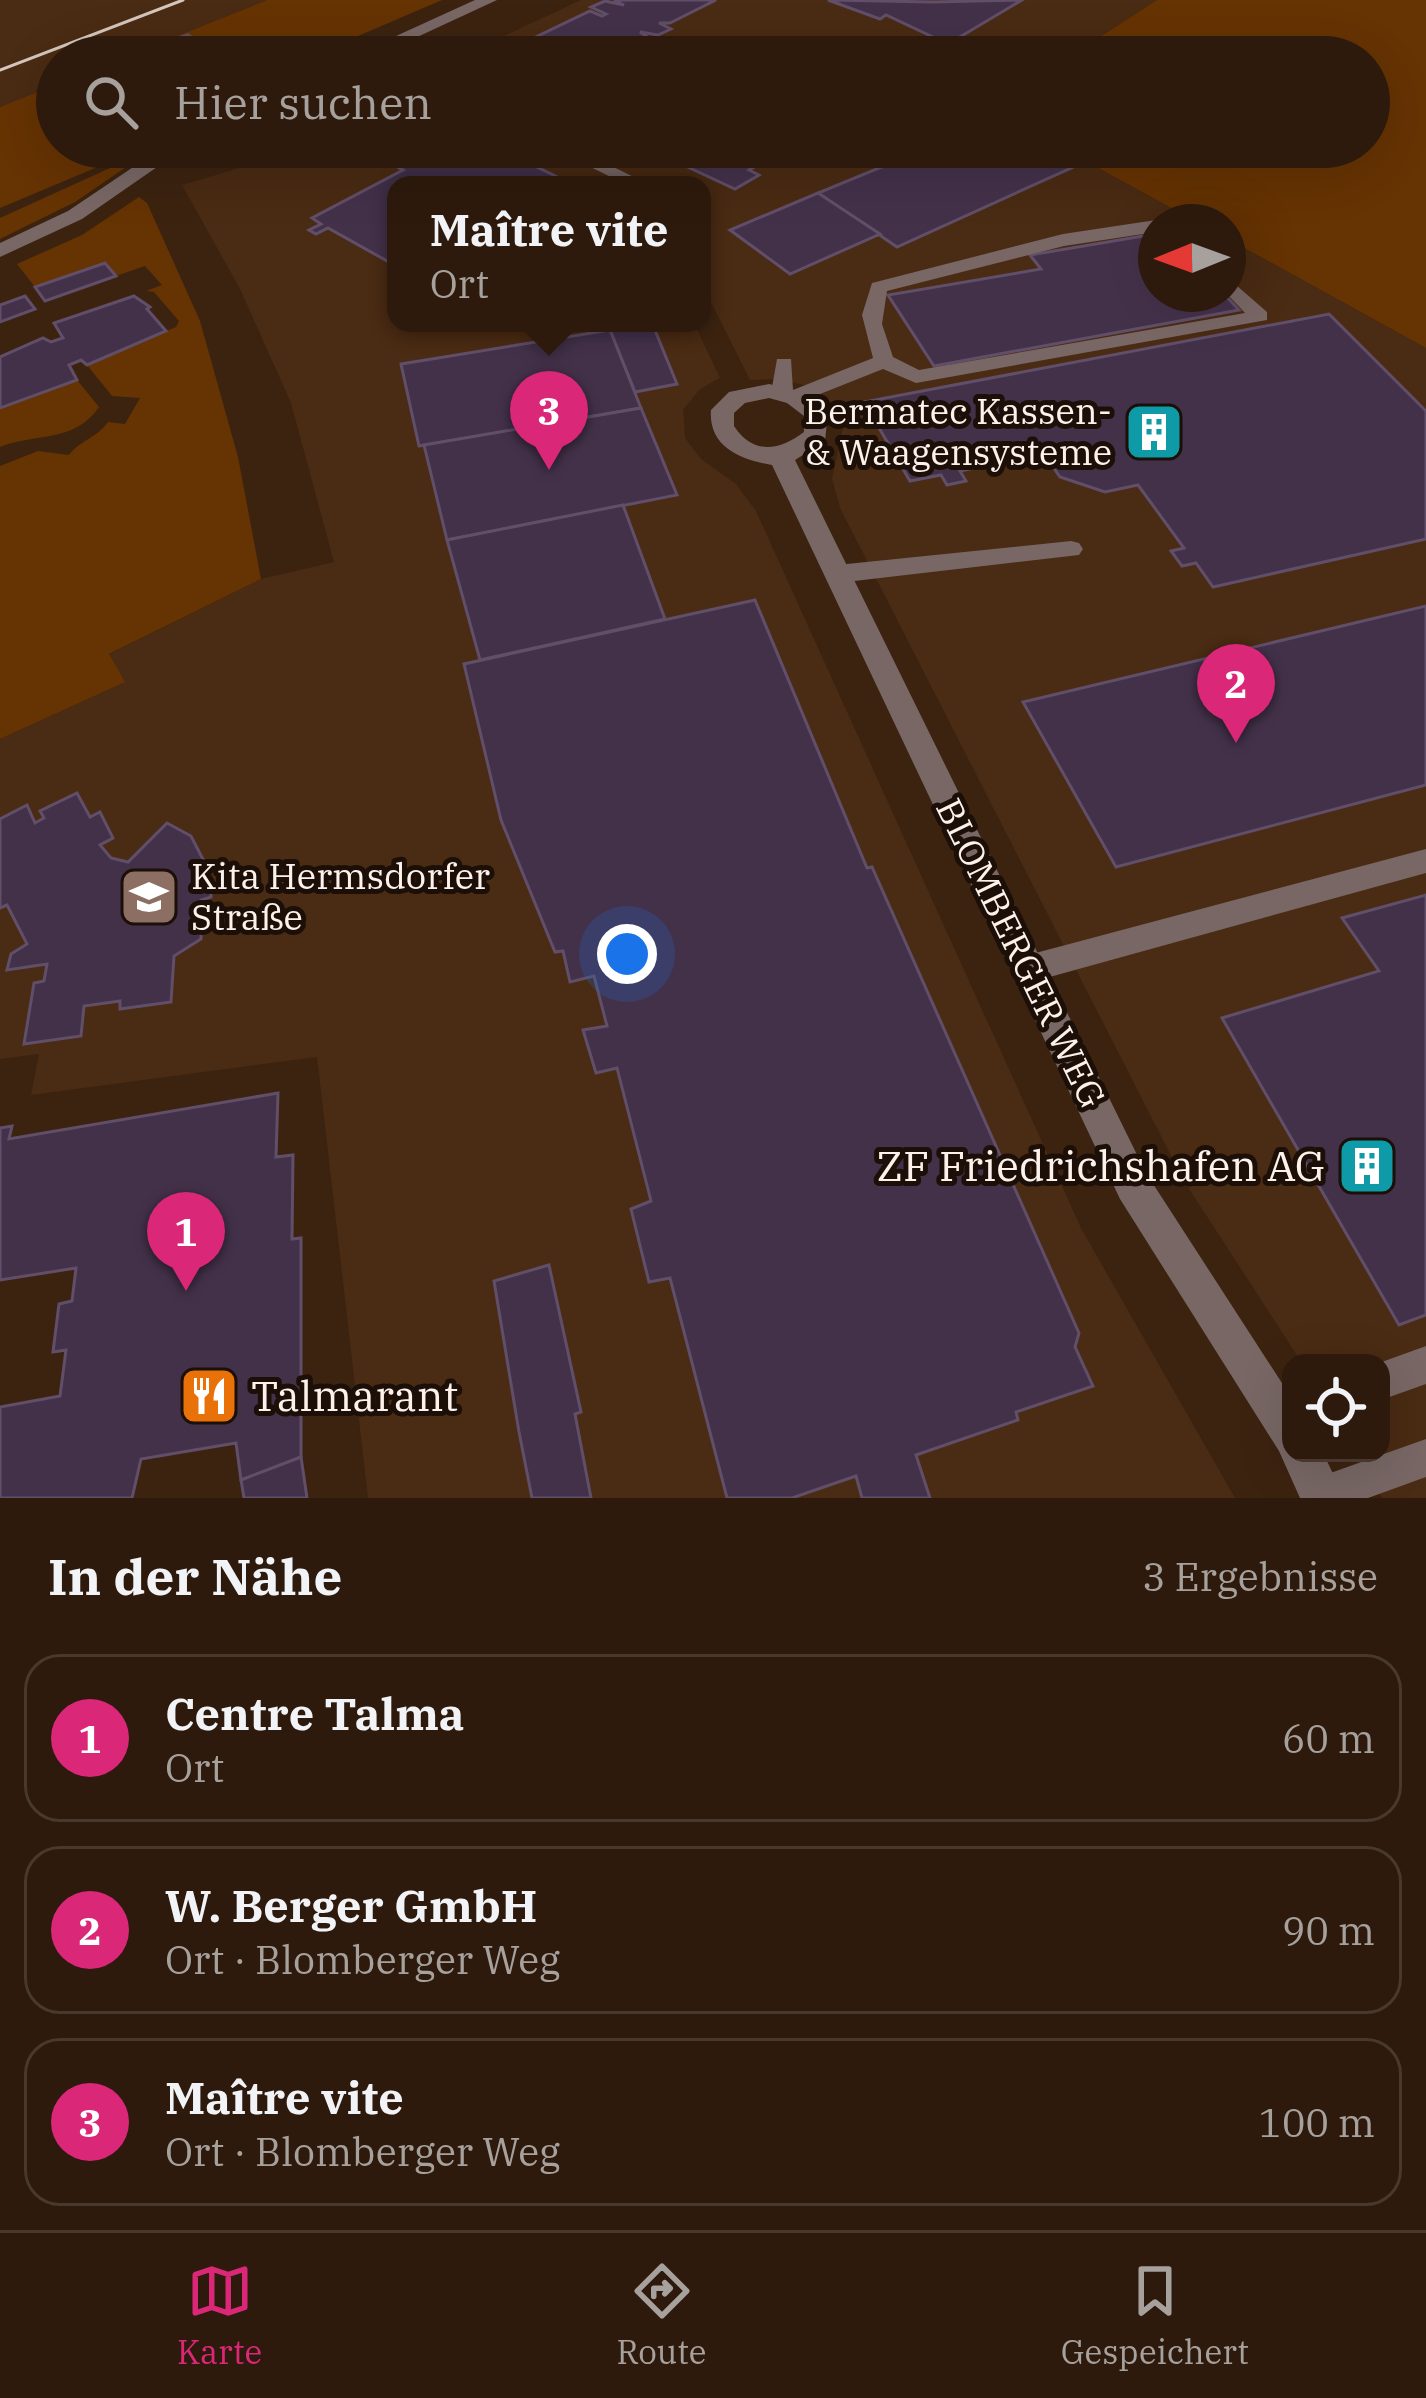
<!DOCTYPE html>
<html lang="de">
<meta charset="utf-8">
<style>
body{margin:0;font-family:"IBM Plex Serif",serif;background:#352315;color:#f1f3f6}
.controls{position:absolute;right:36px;bottom:36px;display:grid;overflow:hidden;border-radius:24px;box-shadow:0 12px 48px #0002}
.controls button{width:108px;height:108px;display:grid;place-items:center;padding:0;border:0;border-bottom:3px solid #48382d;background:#2d1a0c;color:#f1f3f6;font:60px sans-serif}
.compass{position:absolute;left:1138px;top:204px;width:108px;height:108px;border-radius:50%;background:#2d1a0c;box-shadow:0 12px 48px #0002;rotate:269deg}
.you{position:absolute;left:627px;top:954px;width:42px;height:42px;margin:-30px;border:9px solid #fff;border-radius:50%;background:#1a73e8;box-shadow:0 0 0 18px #1a73e833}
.badge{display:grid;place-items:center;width:78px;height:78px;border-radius:50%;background:#db2777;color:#fff;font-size:39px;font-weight:700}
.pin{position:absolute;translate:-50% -99px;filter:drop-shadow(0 3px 6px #0008)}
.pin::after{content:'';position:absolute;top:63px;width:42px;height:36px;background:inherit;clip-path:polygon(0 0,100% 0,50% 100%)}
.popup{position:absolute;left:387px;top:176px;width:324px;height:156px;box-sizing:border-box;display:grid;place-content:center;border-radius:24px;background:#2d1a0c;filter:drop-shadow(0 3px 9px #0005);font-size:39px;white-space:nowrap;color:#a7a19d}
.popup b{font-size:45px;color:#f1f3f6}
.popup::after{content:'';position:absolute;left:50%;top:100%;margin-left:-24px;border:24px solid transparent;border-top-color:#2d1a0c}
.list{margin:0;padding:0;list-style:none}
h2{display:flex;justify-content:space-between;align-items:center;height:156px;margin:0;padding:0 48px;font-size:51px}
h2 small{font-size:39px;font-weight:400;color:#a7a19d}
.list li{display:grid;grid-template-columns:78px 1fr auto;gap:36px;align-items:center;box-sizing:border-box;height:168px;margin:0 24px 24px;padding:0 24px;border:3px solid #48382d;border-radius:36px}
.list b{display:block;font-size:45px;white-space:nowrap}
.list p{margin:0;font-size:39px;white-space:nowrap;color:#a7a19d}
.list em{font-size:39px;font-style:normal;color:#a7a19d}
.icon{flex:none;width:66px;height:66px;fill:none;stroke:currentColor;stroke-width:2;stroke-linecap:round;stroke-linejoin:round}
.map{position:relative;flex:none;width:1426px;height:1498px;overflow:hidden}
.search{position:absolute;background:#2d1a0c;box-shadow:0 12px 48px #0002;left:36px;right:36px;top:36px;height:132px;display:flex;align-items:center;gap:30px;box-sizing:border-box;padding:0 42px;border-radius:66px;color:#a7a19d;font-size:45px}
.sheet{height:732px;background:#2d1a0c}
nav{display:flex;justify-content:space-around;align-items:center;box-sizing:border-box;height:168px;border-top:3px solid #48382d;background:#2d1a0c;font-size:33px;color:#a7a19d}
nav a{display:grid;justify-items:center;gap:6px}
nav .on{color:#db2777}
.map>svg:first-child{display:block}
</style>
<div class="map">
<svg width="1426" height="1498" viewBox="0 0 1426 1498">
<rect width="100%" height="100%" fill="#3c2310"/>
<g fill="#4a2b13">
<path d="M0,0H267L125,57H57V84L0,107Z"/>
<path d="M581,0H1157L1069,57H459Z"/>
<path d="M266,147H1060L1197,222H1156V294H1228V239L1426,348V1498H1382L1357,1453H1381V1363H1302L1184,1181L840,508L832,479L843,428L839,411L808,386L780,379L750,380L702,284V185H396V323H694L720,378L700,389L683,410L685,438L701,459L736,484L756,511L1081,1228L1235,1498H368L317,1057L31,1095L39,1054L0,1059V739L124,682L108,655L261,579L334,562L291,403L240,289L182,185L243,167L239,159Z"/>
</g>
<g fill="#663303">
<path d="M267,0H442L309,57H125Z"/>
<path d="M1157,0H1426V348L1228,239V222H1197L1060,147H1369V57H1069Z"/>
<path d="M57,84V147H130L100,166L0,208V107Z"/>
<path d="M154,148L75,202L0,239V218Z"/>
<path d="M139,197L147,203L200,321L238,457L261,579L109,654L125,682L0,739V466L38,451L69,455C80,440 97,438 108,422L125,424L140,398L112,396L87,365L176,327L179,321L154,292L146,291L162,285L145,266L116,276L105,263L35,287L17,264L82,235Z"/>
<path d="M77,380L99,407C73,444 37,432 0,447V408Z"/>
</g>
<g fill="#43314a" stroke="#614e69" stroke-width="3">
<path d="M614,0H716L670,23H659L671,29L658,35L640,32L646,36L604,57H494L590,11L602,16L606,14L591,7L605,1L624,5Z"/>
<path d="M828,0L933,2L1022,0L948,44L886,15L880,19Z"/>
<path d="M188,35L197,41L157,54L149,47Z"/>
<path d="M432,147H464L494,166L514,156L574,185H396V266L328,228L316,234L309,230L321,224L312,218L403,170L394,165Z"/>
<path d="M721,147H805L790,156L780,152L749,170L759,175L735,189L677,162L701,149L710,153Z"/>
<path d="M930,147H1033L1071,168L897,247L818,193Z"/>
<path d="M818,193L880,234L790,274L730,230Z"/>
<path d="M1155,234L1156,294H1224L1239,310L934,366L888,295L1041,269L1030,255Z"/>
<path d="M105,263L116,276L45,301L35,287Z"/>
<path d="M25,296L35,309L0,322V305Z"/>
<path d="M134,296L150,307L147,309L166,331L87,365L81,360L69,365L77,380L0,408V357L43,338L51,342L63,338L54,323Z"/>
<path d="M1329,314L1426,411V539L1213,587L1196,563L1182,566L1171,551L1184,548L1138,485L1105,492L1060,477L1044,454L960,471L966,481L947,485L941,475L910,481L864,402Z"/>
<path d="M607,323H652L677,384L635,392Z"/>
<path d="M610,330L641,408L419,446L401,364Z"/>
<path d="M641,408L677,495L447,540L424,445Z"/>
<path d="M623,505L665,619L480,660L447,540Z"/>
<path d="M755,600L867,868L872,867L1079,1333L1075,1347L1093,1386L1016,1412L1018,1420L916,1455L930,1498H862L856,1476L792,1498H727L670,1278L649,1282L631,1209L651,1201L617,1068L596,1073L583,1030L607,1026L594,976L570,982L563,951L555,952L501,820L464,664Z"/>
<path d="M1426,606V785L1116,867L1023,702Z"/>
<path d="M77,793L90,817L100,812L113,838L100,845L111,858L128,862L167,823L191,836L209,871L211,897L201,900V939L174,956L171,1002L120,1009V1001L84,1006L81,1036L24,1044L34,983L44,981L47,964L7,970L11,954L27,944L7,905L0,908V819L27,805L35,823L44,818L40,811Z"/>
<path d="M1426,895V1315L1399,1325L1222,1018L1379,971L1342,918Z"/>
<path d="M278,1093L276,1157L293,1155L292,1239L301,1238V1457L241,1480L236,1443L141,1459L132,1498H0V1407L60,1396L66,1350L53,1352L59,1304L72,1301L76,1268L0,1280V1128L12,1126L9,1139Z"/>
<path d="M549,1265L581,1412L575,1414L591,1498H532L519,1432L494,1281Z"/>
<path d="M301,1457L307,1498H244L241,1480Z"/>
</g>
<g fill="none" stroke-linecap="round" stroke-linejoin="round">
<g fill="#786765" fill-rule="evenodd">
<path d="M550,147H573L650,185H627Z"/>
<path d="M1156,220L1162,222H1156V232L1064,246L887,291L882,324L893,357L919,370L1245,313L1227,294L1228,278L1267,312V320L916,383L883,369L795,404L771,393L777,359H791L793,390L873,358L862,315L872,283L1063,234Z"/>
<path d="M1071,541L1079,543L1083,549L1079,555L837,583L825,574L837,565Z"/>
<path d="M1426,849V873L1028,983L1017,979L1013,969L1017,959L1028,955Z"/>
<path d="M1426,1346V1384L1381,1400L1379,1363Z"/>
<path d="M1426,1439V1477L1368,1498H1304L1308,1481Z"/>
</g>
<g fill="#786765" fill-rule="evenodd">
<path d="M475,0H497L374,57H350Z"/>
<path d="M163,147H186L82,219L0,257V243L68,211Z"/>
<path d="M769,384L803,392L828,413L825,441L795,460L1146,1173L1291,1397V1453H1323L1345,1498H1300L1279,1451L1120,1199L772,465C741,460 708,447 711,410L729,392ZM769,398L787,403L804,416V432C779,451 753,455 734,426V413L745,403Z"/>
</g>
<path stroke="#d4c6bc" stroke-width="3" d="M0,70L183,0"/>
</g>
<defs>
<symbol id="building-square" viewBox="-11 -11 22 22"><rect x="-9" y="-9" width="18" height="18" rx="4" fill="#0f9aa8" stroke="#1b0f07"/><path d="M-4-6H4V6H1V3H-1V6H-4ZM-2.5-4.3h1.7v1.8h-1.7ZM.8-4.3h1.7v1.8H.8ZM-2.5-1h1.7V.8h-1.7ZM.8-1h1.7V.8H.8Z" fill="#fff"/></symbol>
<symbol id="school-square" viewBox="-11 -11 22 22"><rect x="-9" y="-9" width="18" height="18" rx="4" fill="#8d6e63" stroke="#1b0f07"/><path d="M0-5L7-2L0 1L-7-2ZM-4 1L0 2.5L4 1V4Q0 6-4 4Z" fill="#fff"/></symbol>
<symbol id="restaurant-square" viewBox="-11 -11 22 22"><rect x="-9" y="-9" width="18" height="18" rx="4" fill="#e8710a" stroke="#1b0f07"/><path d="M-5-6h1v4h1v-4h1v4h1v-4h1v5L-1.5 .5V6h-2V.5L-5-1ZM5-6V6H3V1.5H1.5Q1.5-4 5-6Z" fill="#fff"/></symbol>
</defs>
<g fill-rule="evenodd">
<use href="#building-square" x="1121" y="399" width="66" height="66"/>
<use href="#school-square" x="116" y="864" width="66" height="66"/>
<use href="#building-square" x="1334" y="1133" width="66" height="66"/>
<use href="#restaurant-square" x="176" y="1363" width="66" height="66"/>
</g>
<g text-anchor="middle" stroke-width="10" stroke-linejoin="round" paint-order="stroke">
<g font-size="36" fill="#fdf2eb" stroke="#1b0f07" text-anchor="end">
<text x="1112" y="424">Bermatec Kassen-<tspan x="1112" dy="41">&amp; Waagensysteme</tspan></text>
<text x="191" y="889" text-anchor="start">Kita Hermsdorfer<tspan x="191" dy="41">Straße</tspan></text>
</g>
<g font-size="36" fill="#fdf2eb" stroke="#1b0f07">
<text transform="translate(1021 953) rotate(64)" y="13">BLOMBERGER WEG</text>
</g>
<g font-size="42" fill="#fdf2eb" stroke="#1b0f07" text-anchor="end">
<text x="1325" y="1181">ZF Friedrichshafen AG</text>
<text x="251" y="1411" text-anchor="start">Talmarant</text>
</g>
</g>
</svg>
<div class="controls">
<button><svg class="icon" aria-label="locate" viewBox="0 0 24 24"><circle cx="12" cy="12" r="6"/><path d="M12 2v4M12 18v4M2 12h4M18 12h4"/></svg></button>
</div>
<svg class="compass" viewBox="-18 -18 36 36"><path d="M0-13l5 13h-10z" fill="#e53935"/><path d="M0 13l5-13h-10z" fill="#a7a19d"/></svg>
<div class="you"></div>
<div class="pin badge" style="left:186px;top:1291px">1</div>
<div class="pin badge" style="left:1236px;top:743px">2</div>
<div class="pin badge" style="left:549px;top:470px">3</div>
<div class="popup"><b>Maître vite</b>Ort</div>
<div class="search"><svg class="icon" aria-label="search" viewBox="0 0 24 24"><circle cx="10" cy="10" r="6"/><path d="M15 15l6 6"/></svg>Hier suchen</div>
</div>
<section class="sheet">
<h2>In der Nähe<small>3 Ergebnisse</small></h2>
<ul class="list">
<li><span class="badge">1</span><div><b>Centre Talma</b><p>Ort</p></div><em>60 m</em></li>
<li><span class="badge">2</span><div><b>W. Berger GmbH</b><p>Ort · Blomberger Weg</p></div><em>90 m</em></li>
<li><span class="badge">3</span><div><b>Maître vite</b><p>Ort · Blomberger Weg</p></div><em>100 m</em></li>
</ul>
</section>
<nav>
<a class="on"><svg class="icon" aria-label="map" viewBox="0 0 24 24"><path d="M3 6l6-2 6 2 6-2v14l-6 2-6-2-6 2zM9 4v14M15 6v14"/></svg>Karte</a>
<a><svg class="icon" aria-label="directions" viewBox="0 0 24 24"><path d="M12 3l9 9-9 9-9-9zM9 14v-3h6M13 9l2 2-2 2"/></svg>Route</a>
<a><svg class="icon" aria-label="saved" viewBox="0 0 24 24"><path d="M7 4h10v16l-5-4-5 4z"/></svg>Gespeichert</a>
</nav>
